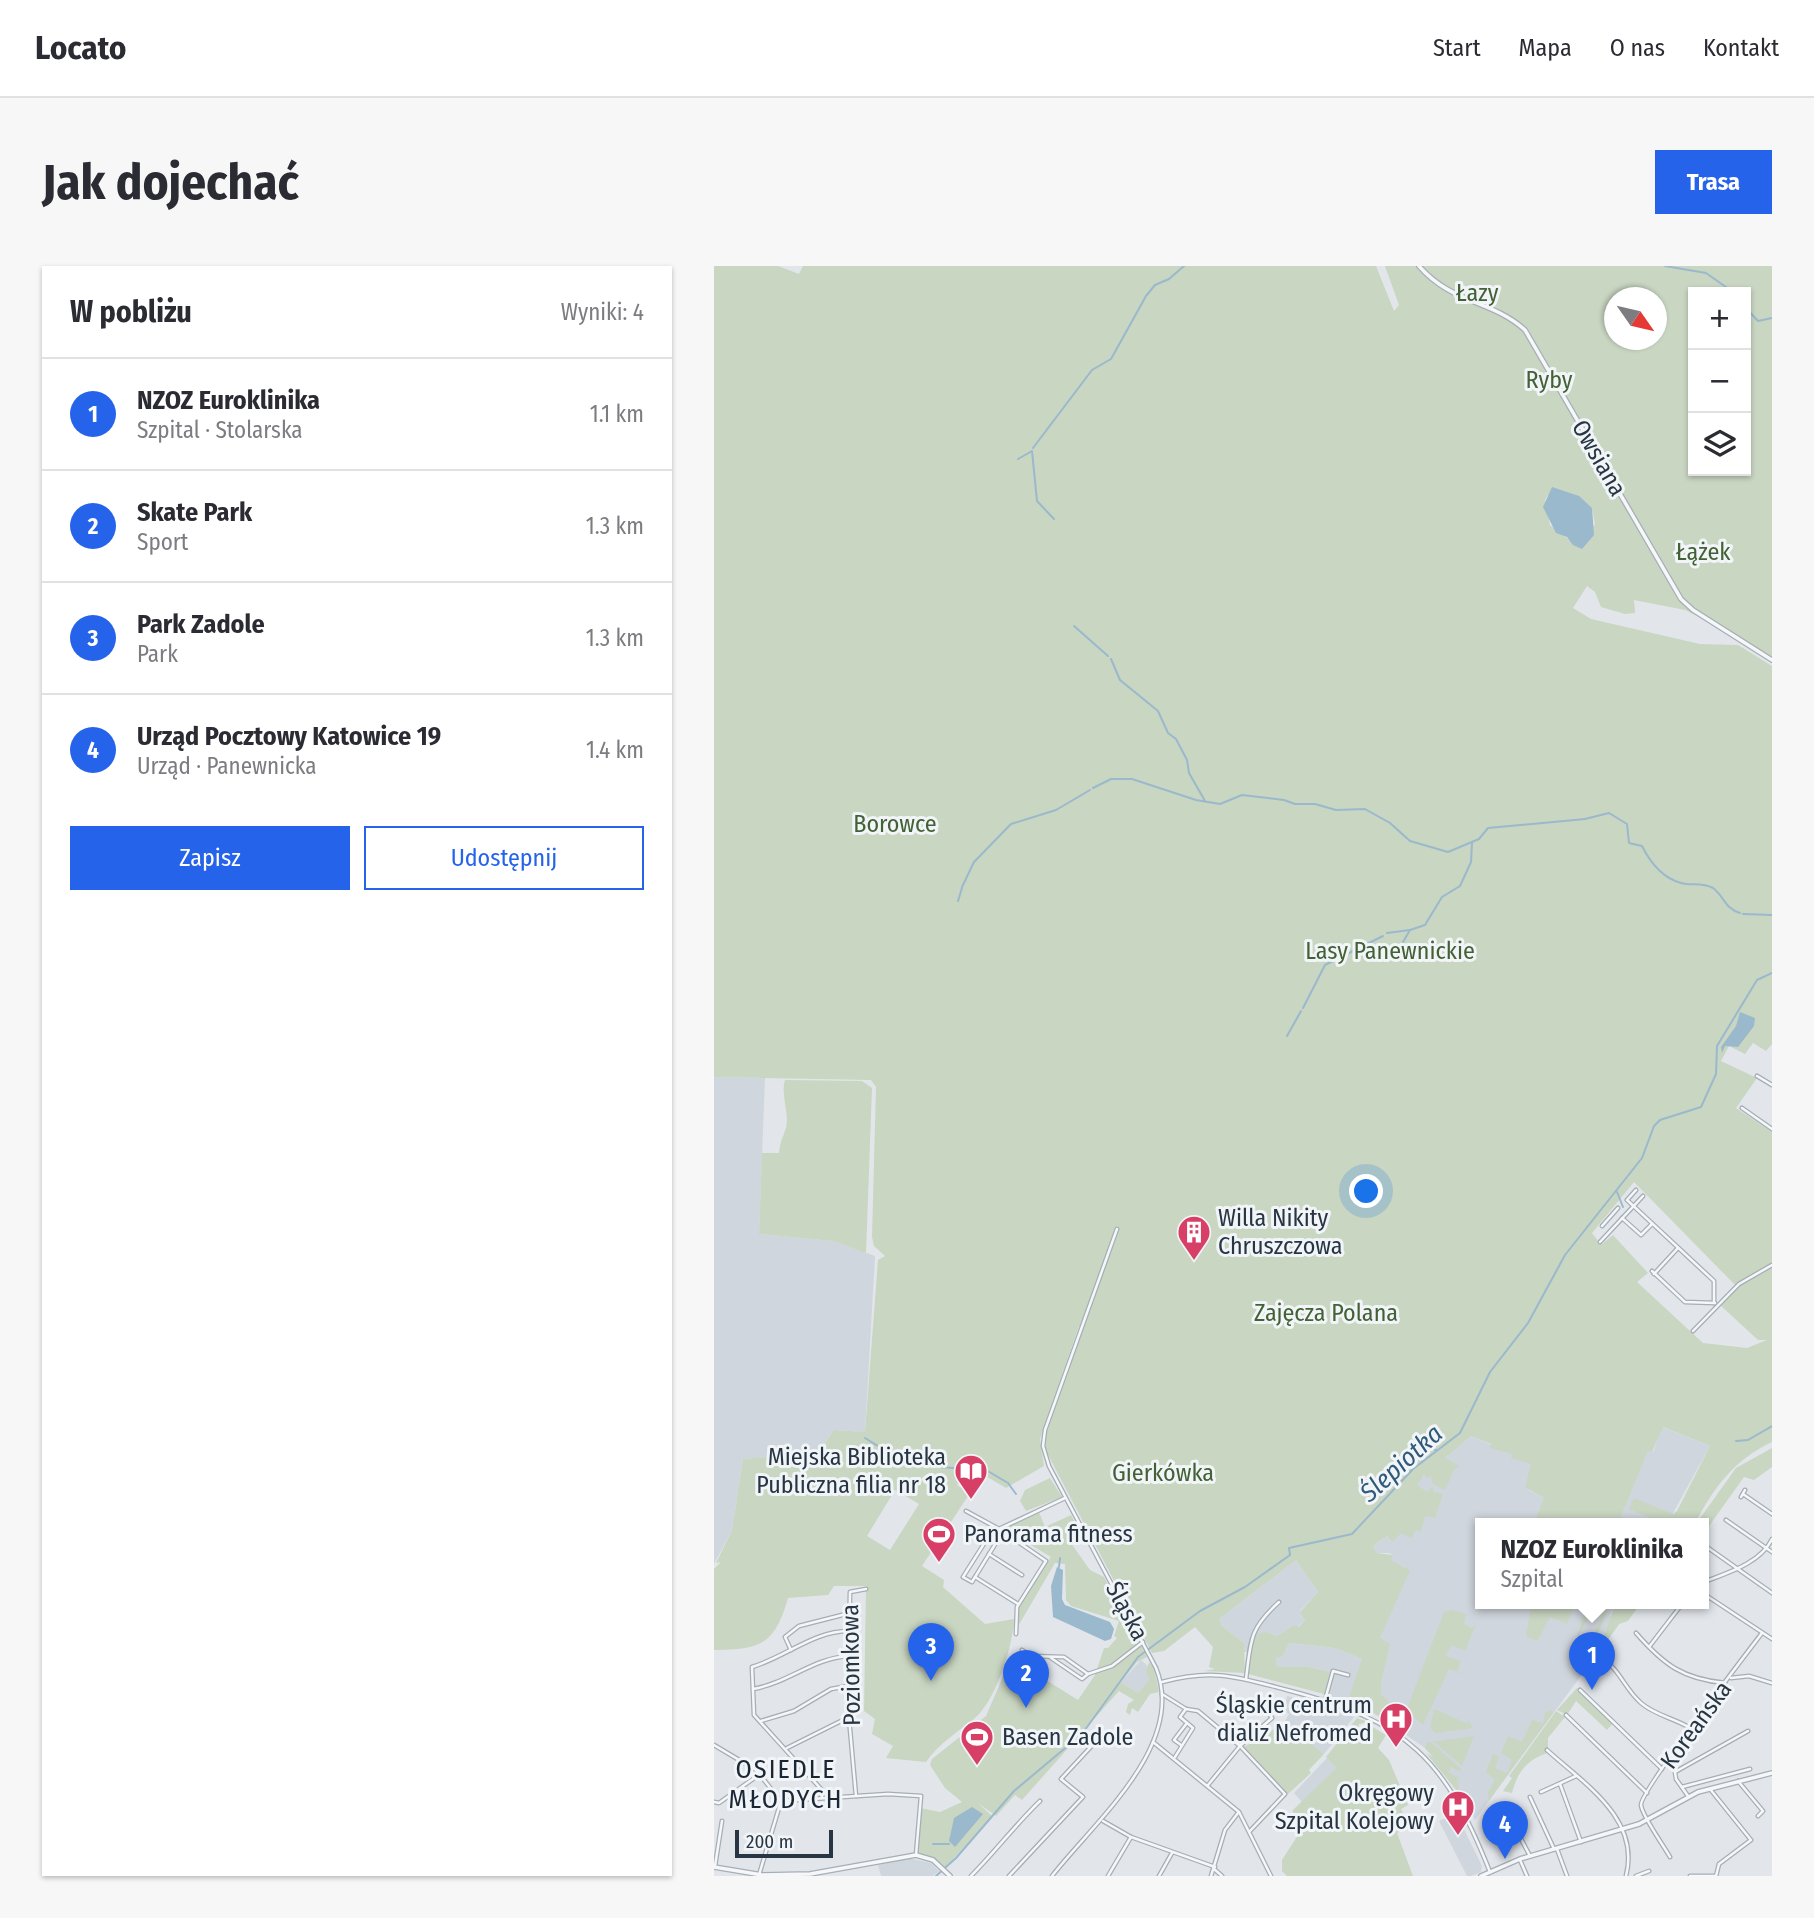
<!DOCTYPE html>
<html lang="pl">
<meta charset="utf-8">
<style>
body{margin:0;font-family:"Fira Sans Condensed",sans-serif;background:#f7f7f7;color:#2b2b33}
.controls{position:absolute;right:21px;top:21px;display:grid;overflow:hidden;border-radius:0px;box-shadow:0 2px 5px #0004}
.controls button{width:63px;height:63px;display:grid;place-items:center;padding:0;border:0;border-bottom:2px solid #e1e1e2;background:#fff;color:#2b2b33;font:35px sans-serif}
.compass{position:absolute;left:890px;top:21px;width:63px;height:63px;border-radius:50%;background:#fff;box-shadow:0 2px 5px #0004;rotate:124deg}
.scale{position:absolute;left:21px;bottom:18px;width:98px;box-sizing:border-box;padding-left:7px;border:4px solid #283644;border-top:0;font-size:19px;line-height:24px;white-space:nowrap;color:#283644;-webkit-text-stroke:5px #f2f5f8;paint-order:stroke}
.you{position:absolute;left:653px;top:926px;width:24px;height:24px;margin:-18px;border:5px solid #fff;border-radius:50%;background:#1a73e8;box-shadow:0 0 0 10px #1a73e833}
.badge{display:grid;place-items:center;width:46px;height:46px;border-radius:50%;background:#2563eb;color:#fff;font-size:23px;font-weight:700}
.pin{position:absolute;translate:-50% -58px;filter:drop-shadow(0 2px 4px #0008)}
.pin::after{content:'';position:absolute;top:37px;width:24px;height:21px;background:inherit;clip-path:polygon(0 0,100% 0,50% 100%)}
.popup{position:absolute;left:761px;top:1252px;width:234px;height:91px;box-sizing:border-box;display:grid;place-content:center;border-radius:0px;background:#fff;filter:drop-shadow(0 2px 5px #0005);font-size:23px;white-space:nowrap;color:#7c7c81}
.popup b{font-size:26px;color:#2b2b33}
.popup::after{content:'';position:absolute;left:50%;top:100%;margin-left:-14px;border:14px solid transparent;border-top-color:#fff}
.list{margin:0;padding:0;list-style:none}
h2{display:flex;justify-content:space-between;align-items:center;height:91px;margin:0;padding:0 28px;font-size:30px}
h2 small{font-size:23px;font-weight:400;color:#7c7c81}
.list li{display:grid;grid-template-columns:46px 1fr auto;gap:21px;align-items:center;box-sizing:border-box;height:112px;padding:0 28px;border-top:2px solid #e1e1e2}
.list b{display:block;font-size:26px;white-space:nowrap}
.list p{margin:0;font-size:23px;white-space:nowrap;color:#7c7c81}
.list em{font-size:23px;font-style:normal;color:#7c7c81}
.actions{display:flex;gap:14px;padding:21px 28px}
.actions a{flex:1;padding:16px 0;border:2px solid #2563eb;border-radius:0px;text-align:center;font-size:24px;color:#2563eb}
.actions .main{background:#2563eb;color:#fff}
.icon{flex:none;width:38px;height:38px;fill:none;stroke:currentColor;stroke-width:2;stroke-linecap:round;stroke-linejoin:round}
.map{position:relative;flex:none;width:1058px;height:1610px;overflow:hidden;border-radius:0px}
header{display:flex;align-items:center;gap:42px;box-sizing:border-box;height:98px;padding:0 35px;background:#fff;border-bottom:2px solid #e1e1e2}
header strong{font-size:33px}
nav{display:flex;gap:38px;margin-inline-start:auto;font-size:24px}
.intro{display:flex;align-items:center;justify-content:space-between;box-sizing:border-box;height:168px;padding:0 42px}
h1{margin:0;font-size:49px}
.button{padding:18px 32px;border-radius:0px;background:#2563eb;color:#fff;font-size:24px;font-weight:700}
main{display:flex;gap:42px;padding:0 42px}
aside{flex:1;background:#fff;border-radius:0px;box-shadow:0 2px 5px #0004}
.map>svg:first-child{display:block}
</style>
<header>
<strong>Locato</strong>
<nav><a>Start</a><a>Mapa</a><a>O nas</a><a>Kontakt</a></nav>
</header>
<div class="intro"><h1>Jak dojechać</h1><a class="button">Trasa</a></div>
<main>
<aside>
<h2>W pobliżu<small>Wyniki: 4</small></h2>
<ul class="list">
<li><span class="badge">1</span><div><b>NZOZ Euroklinika</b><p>Szpital · Stolarska</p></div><em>1.1 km</em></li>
<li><span class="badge">2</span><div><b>Skate Park</b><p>Sport</p></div><em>1.3 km</em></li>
<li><span class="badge">3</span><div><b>Park Zadole</b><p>Park</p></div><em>1.3 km</em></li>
<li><span class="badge">4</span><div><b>Urząd Pocztowy Katowice 19</b><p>Urząd · Panewnicka</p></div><em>1.4 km</em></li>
</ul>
<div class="actions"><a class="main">Zapisz</a><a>Udostępnij</a></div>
</aside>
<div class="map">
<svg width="1058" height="1610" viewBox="0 0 1058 1610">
<rect width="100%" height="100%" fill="#e2e6eb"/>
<g fill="#d0d6dd">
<path d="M0,811L51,812L45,968L120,975L161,990L151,1166L120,1164L105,1187L29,1193L18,1264L0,1298Z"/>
<path d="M948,1161L996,1180L953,1258H904L934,1184L939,1186Z"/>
<path d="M757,1170L820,1197L815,1224L830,1232L851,1258H766V1338H901L896,1350L905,1358L761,1554L735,1510L711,1482L656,1444L610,1428L616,1406L595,1401H563L562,1392L569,1390L575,1377L621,1382L648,1393L666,1372L691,1301L676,1294L679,1289L675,1287H663L659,1280L673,1270L677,1275L698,1220Z"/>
<path d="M582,1294L604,1326L586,1345L591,1354L584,1361L580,1359L563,1370L553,1366L535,1386H528L530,1377L508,1360L505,1353Z"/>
<path d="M427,1394L435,1401L437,1413L424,1427L407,1416Z"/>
<path d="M573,1430L616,1441L640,1451L610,1488L570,1457L575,1448L570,1445Z"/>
<path d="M613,1492L622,1502L588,1536L580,1527Z"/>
<path d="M742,1547L768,1600L767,1606L757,1610H753L725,1555Z"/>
<path d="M193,1592L217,1597L225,1605L219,1610H167L164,1599Z"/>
</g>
<g fill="#c9d6c2" fill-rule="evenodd">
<path d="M0,0H64L85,8L89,0H662L680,45L685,39L671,0H1058V393L1018,367L971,344L920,334L921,347L911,348L887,341L881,326L873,320L859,342L877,353L986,378L1024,379L1058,400V778L1052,785L1039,777L1031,788L1015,780L1007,795L1043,812L1022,842L1058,866V997L1021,1019L920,916L878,967L887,979L899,969L934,1007L923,1016L989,1077L1033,1082L1053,1074H1044L1006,1039L1026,1020L1058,1000V1176C1021,1193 999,1222 981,1258H943V1255L915,1243L920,1232L959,1248L963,1245L996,1180L949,1161L938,1186L934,1185L904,1258H820L830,1232L811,1221L817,1198L797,1192L798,1188L776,1182L777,1178L757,1170L731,1192L745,1200L740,1204L731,1224L719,1218L717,1209L714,1212L710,1209L703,1219L713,1226L718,1220L720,1226L729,1228L721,1252L711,1250L707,1266L701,1264L698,1272L687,1267L678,1276L673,1270L659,1280L663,1287L679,1289L677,1294L696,1304L666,1372L676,1378L667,1416V1428L683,1444L676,1456L634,1434L648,1393L621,1382L575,1377L569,1390L562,1392L563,1401H595L616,1406L610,1428L534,1408L535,1386L542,1368L553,1366L563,1370L580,1359L585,1361L591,1354L586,1346L604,1326L582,1294L505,1353L508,1360L530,1377L531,1407L490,1405L501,1403L495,1401L499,1381L481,1361L450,1385L438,1387L331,1183V1168L369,1062L365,1060L326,1173L330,1200L292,1222L256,1201L243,1219L256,1227L208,1300L230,1314L229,1321L271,1358L300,1353C299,1380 282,1434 261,1452C244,1466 225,1477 212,1496L172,1492L179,1480L158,1468L161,1453L150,1445L152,1320H120L114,1329L74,1332C61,1378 47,1384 0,1384V1303L7,1296L2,1297L18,1264L29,1193L105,1187L120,1164L151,1166L164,994L171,990L160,980L158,971L162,821L157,814L0,811ZM979,26H1032V205H979ZM901,32H943V74H901ZM834,229L878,242L881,259L857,275L836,259L831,234ZM181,1224L205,1238L176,1284L153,1270Z"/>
<path d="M71,814L148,815L158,822L152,987L120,975L45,968L48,887H65C66,877 68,873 71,865C77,849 66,830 71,814Z"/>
<path d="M1058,1182V1201L1040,1214L1030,1211L990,1267V1258H982L1022,1202Z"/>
<path d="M336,1212L348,1231L312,1245L306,1235L311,1224Z"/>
<path d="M325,1246L331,1261L357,1249L362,1258L357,1272L359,1280L376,1304L390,1311L433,1391L423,1396L407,1416L424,1427L436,1413L432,1406L435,1396L440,1402L445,1426L436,1428L424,1446L418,1442L416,1449L412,1446L414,1438L420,1434L405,1425L308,1534L301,1529L282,1550L264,1537L278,1550L231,1602L217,1591L203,1587L206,1542L226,1546L248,1536L231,1522L216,1499L218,1493L272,1450L297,1392L364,1434L381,1409L390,1382H394L403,1372L400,1370L405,1355L357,1340L352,1334L351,1298L341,1297L303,1362L304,1341L337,1291L292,1264L296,1258Z"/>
<path d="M901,1338H926L914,1355L905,1358L871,1407L879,1386L861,1378L870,1348L875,1349L862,1376L873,1382L888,1351L884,1344L875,1346L872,1342L891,1343L893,1346L880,1377L883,1381L887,1380Z"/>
<path d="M817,1341H818L859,1343L852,1361V1357L836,1351L823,1375L812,1370Z"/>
<path d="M738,1344L752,1348L750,1358L758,1362L762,1358L751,1385L738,1379L731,1390L747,1395L743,1405L752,1409L735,1403L709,1459L692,1445L730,1346Z"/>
<path d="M863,1422L899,1457L893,1464L862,1435L853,1449L843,1444Z"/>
<path d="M720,1443L752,1457L755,1455L759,1462L721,1467L716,1462Z"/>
<path d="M837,1444L839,1447L775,1534L774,1526L781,1514L772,1506L779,1488L785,1490L781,1502L793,1507L798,1494L787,1487L794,1470L808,1476L818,1454L829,1457L831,1447Z"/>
<path d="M842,1445L851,1451L834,1472V1487C813,1493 803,1507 798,1527L789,1525L798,1512L795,1510Z"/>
<path d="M643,1452L654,1456L645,1458L644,1463L657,1460L672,1469L664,1482L675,1494L694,1539L687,1543L696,1561L683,1567L699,1610H573L568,1605V1594L591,1558L578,1545L622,1502L612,1491Z"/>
<path d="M570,1457L610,1488L595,1504L597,1507L574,1528L530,1481Z"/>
<path d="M760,1470L748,1500L719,1475H724Z"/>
<path d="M713,1476H717L746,1502L747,1503L746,1506L737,1501L735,1507L744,1511L742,1519L746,1510L743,1525L712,1487L720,1492L711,1482Z"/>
</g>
<g fill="#9ab9cd">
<path d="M838,221L865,230L878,242L880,269L868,283L859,279L853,271L842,267L829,241Z"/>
<path d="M1026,746L1041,752L1040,760L1024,781L1011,780L1008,787L1007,781L1022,760Z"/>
<path d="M343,1301L349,1304L348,1333L351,1339L396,1356L400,1363L397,1373L391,1375L339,1351L337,1320Z"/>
<path d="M258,1541L269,1548L241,1581L235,1575L240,1552Z"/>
</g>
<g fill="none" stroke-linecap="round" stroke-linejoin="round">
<g stroke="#9ab9cd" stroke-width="2">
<path d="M951,0L992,7L1019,26"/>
<path d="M1032,42L1044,55L1058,52"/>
<path d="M319,182L378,104L397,93L432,30L441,19L455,13L470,0"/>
<path d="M304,193L318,185L323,235L340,253"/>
<path d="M360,360L394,390"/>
<path d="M397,393L406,414L444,445L454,467L462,473L473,494L475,507L491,535"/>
<path d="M379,522L397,513H418L482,534L506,538L528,529L570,534L581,538H601L622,544L651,543L676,557L696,575L734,586L765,573L774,562L871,553L895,547L913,558L915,577L928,580C936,596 949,612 967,617C977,620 988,616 999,622C1010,630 1011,643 1026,647"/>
<path d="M248,621L260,596L297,558L342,544L376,524"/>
<path d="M244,635L248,622"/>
<path d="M1029,648L1058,649"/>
<path d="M673,667L696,664"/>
<path d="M689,676L696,664L711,659L728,631L746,620L757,596L758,577"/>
<path d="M684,684L688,678"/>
<path d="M589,742L611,699L669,670"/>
<path d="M573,770L587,745"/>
<path d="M903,926L909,941"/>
<path d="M151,1172C164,1180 177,1189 190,1194C207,1201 250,1204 267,1201L294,1217L302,1228"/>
<path d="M1022,1175L1034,1174L1058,1160"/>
<path d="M684,1197L706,1181L723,1184"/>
<path d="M345,1301L346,1292"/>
<path d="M219,1578H235"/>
<path d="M222,1610L242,1592L300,1525L368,1468L424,1391L486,1345L531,1321L576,1289L575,1282L638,1268L699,1203L746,1167L776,1106L814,1057L851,989L928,892L940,860L946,854L987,841L1002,808L1003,780L1043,714L1058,707"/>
</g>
<defs>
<g id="minor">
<path d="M1043,810L1058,819"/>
<path d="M1028,842L1058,863"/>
<path d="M922,924L913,934L1000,1015V1037"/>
<path d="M908,952L927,969L938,958"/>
<path d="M888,960L904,942"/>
<path d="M886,976L929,930"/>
<path d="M938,1005L971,1036L1001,1037"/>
<path d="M940,1008L964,982"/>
<path d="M979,1065L1025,1018L1058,999"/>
<path d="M1029,1228L1058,1248"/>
<path d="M1027,1231L1031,1224"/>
<path d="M252,1245L285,1263L351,1232"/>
<path d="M1012,1254L1058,1286"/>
<path d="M280,1262L249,1311L258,1316L288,1267"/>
<path d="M285,1263L332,1295L303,1341L302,1368"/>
<path d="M990,1279L1058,1327"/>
<path d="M275,1288L308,1309"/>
<path d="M261,1311L304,1338"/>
<path d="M990,1316C1013,1307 1047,1297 1058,1273"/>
<path d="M990,1328L1058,1373"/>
<path d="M922,1367C950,1399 969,1413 1011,1417"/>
<path d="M935,1381L968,1338"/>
<path d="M77,1384L71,1371L85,1360L136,1347"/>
<path d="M308,1384L317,1390L350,1391L374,1408L398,1400L429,1376"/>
<path d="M887,1391C907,1405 910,1422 927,1437C942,1450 961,1452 978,1463"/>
<path d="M337,1392L368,1413L374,1408"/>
<path d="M1017,1412L1035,1410L1058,1417"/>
<path d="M532,1413C537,1374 535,1363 565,1336"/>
<path d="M448,1416C500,1402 524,1411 573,1424C693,1455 731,1492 776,1606"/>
<path d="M39,1423C74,1417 99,1392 135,1390"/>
<path d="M866,1424L948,1503"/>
<path d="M448,1428L472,1443L484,1445L526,1480L571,1528L536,1565"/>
<path d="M611,1434L619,1405L634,1409"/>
<path d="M852,1449L933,1527"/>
<path d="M47,1455L80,1445L117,1423L134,1420"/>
<path d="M439,1476L525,1546L557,1610"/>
<path d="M0,1479L42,1504L66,1534"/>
<path d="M467,1479L460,1474L473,1457"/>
<path d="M73,1482L135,1451"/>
<path d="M833,1484C869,1517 927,1552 912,1610"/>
<path d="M461,1491L479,1462L466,1451L472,1443"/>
<path d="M1024,1515L1049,1545L1044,1550"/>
<path d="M846,1518L867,1576"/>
<path d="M494,1519L526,1480L558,1452L556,1449"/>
<path d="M968,1521L1036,1503"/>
<path d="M827,1526L862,1510"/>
<path d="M142,1530L134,1441L136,1326L152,1323"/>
<path d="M974,1530L962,1513L961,1506L1034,1465"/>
<path d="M816,1531L840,1583"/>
<path d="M108,1532L107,1523L40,1449L38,1401C72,1391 99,1365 135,1365"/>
<path d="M67,1535L174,1528L207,1530L202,1589"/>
<path d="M0,1536L5,1537L46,1508"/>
<path d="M795,1550L816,1590"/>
<path d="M389,1555L417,1571L501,1601"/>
<path d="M843,1583L853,1610"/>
<path d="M956,1591C950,1580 928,1550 927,1539C926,1526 1032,1388 1048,1367"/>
<path d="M806,1594L813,1610"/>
<path d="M1,1600L8,1555"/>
<path d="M500,1603L508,1610"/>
<path d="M45,1609L67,1535"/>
<path d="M257,1610C281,1586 301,1559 326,1535"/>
<path d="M295,1610L369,1531L347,1513L386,1471"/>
<path d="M338,1610C380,1556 473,1479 442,1402L335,1200L329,1180L331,1164L403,963"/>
<path d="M394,1610L417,1571"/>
<path d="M445,1610L458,1587"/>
<path d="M497,1610L511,1564L524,1547"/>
<path d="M922,1610L935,1605"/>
<path d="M976,1610H1002L1005,1598L1037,1574L996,1523"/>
</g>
<g id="tertiary">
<path d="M705,0C738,38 778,34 811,64L967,333L979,344L1058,394"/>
<path d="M0,1601L48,1609L96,1608L202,1589L219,1594L236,1610"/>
<path d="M767,1610L806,1593L925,1558L984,1526L1058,1507"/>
</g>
</defs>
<use href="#minor" stroke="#a6aeb6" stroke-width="5"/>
<use href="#tertiary" stroke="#a6aeb6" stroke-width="6"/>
<use href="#minor" stroke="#f5f7f9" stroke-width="2.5"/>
<use href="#tertiary" stroke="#f5f7f9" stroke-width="3.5"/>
</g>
<defs>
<symbol id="building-pin" viewBox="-11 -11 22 30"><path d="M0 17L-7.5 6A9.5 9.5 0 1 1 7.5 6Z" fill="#d83f67" stroke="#f2f5f8"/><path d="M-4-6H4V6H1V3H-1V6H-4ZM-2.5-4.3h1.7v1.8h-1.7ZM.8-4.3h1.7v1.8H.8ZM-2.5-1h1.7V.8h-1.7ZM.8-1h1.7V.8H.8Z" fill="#fff"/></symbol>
<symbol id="library-pin" viewBox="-11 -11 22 30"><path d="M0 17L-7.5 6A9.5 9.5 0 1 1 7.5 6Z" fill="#d83f67" stroke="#f2f5f8"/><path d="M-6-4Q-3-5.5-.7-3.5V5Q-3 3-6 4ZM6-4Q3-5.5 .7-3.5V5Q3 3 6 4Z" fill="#fff"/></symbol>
<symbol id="stadium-pin" viewBox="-11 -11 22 30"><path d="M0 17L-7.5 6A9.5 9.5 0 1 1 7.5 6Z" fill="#d83f67" stroke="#f2f5f8"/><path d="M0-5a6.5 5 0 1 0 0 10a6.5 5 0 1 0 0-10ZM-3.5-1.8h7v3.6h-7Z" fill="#fff"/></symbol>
<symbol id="hospital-pin" viewBox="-11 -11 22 30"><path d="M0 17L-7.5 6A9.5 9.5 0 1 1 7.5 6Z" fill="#d83f67" stroke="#f2f5f8"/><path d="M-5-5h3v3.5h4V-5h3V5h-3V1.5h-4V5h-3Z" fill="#fff"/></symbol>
</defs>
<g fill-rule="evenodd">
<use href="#building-pin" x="461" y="947" width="38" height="52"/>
<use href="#library-pin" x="238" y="1186" width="38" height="52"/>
<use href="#stadium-pin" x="206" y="1249" width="38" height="52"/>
<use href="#hospital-pin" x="663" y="1434" width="38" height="52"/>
<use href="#stadium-pin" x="244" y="1452" width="38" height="52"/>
<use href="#hospital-pin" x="725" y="1522" width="38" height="52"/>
</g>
<g text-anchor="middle" stroke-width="6" stroke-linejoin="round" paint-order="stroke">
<g font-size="24" fill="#426135" stroke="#f2f5f8">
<text x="763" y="35">Łazy</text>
<text x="835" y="122">Ryby</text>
<text x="989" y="294">Łążek</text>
<text x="181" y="566">Borowce</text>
<text x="676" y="693">Lasy Panewnickie</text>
<text x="612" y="1055">Zajęcza Polana</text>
<text x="449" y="1215">Gierkówka</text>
</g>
<g font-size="24" fill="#283644" stroke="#f2f5f8">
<text transform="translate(885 192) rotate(60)" y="8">Owsiana</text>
<text transform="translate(413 1345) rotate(62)" y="8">Śląska</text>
<text transform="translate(137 1399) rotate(-91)" y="8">Poziomkowa</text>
<text transform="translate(982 1459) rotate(-54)" y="8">Koreańska</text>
</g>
<g font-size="24" fill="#283644" stroke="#f2f5f8" text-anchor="start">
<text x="504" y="960">Willa Nikity<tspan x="504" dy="28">Chruszczowa</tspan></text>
<text x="232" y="1199" text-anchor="end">Miejska Biblioteka<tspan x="232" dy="28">Publiczna filia nr 18</tspan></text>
<text x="250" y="1276">Panorama fitness</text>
<text x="658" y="1447" text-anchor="end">Śląskie centrum<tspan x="658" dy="28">dializ Nefromed</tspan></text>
<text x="288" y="1479">Basen Zadole</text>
<text x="720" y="1535" text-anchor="end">Okręgowy<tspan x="720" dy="28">Szpital Kolejowy</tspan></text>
</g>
<g font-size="26" font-style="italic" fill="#2f5a7b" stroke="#f2f5f8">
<text transform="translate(687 1197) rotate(-42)" y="9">Ślepiotka</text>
</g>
<g font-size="26" letter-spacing="2" fill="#1b2735" stroke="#f2f5f8">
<text x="72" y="1512">OSIEDLE<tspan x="72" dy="30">MŁODYCH</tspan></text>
</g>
</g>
</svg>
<div class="controls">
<button>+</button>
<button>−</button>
<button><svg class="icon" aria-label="layers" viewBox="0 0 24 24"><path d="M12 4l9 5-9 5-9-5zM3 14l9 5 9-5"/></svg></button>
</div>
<svg class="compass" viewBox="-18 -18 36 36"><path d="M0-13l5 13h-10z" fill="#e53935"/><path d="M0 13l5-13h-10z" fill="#7c7c81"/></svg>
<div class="scale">200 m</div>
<div class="you"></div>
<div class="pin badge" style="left:878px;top:1424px">1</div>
<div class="popup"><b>NZOZ Euroklinika</b>Szpital</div>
<div class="pin badge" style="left:312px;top:1442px">2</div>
<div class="pin badge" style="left:217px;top:1415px">3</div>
<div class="pin badge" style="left:791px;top:1593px">4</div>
</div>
</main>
